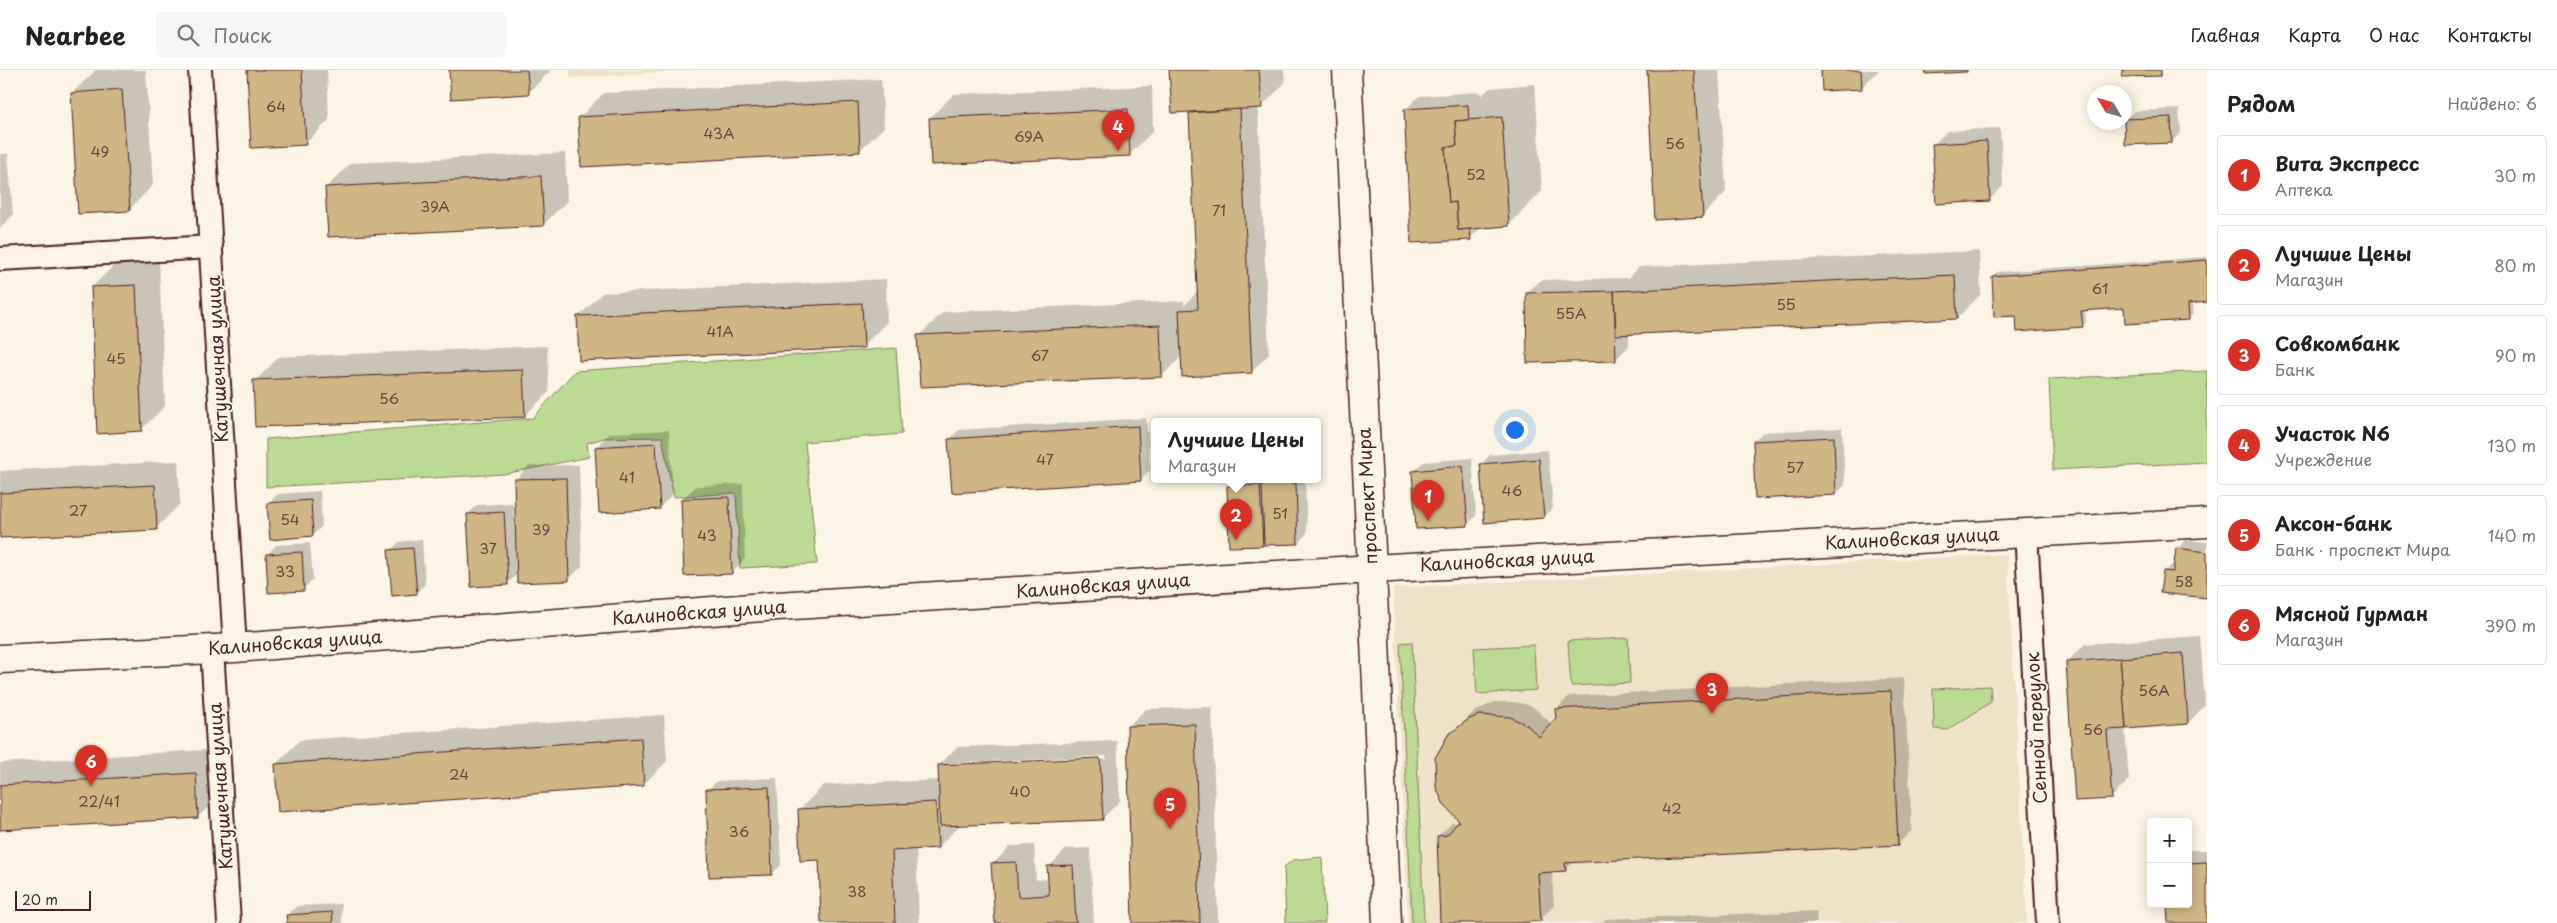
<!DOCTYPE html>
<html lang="ru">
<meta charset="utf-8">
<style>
body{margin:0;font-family:"Playpen Sans",sans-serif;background:#f6f6f6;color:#222}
.controls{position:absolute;right:15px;bottom:15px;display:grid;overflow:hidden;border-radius:5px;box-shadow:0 2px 12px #0003}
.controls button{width:45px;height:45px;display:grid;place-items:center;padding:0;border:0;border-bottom:1px solid #e0e0e0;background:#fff;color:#222;font:25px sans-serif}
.compass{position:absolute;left:2087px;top:15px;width:45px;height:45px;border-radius:50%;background:#fff;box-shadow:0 2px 12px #0003;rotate:308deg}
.scale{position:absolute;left:15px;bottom:12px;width:76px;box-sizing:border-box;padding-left:5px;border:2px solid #4a1f2b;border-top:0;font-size:14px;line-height:18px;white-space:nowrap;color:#4a1f2b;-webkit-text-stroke:4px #fcf5e5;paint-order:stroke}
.you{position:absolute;left:1514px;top:359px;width:18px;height:18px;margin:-12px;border:4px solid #fff;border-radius:50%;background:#1a73e8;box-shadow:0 0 0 8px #1a73e833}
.badge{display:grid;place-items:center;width:32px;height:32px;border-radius:50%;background:#d93025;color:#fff;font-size:16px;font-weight:700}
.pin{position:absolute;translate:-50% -41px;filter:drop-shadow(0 1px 2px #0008)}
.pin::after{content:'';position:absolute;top:26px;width:18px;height:15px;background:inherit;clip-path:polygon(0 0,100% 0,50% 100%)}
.popup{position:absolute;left:1151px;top:348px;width:170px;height:65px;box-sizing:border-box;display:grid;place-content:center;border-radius:5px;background:#fff;filter:drop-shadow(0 1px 4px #0005);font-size:16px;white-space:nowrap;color:#767676}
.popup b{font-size:19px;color:#222}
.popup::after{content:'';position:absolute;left:50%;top:100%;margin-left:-10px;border:10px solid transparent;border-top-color:#fff}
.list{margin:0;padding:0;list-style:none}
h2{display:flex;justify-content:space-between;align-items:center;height:65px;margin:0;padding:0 20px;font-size:21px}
h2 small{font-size:16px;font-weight:400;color:#767676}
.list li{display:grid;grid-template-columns:32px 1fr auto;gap:15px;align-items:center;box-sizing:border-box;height:80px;margin:0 10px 10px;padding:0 10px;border:1px solid #e0e0e0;border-radius:5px}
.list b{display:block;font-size:19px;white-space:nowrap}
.list p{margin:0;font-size:16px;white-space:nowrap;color:#767676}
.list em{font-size:16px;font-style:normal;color:#767676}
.icon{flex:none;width:28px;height:28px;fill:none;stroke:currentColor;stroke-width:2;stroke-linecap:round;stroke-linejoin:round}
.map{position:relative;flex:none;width:2207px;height:853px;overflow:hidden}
header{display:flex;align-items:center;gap:30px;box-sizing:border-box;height:70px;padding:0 25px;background:#fff;border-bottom:1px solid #e0e0e0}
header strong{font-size:24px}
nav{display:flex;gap:28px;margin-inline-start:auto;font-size:18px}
.search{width:350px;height:45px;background:#f6f6f6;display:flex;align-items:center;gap:12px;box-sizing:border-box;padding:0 18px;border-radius:5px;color:#767676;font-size:19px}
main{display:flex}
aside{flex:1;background:#fff}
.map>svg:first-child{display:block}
</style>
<header>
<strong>Nearbee</strong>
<div class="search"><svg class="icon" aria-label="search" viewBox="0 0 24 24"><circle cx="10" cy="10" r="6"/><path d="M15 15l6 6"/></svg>Поиск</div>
<nav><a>Главная</a><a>Карта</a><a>О нас</a><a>Контакты</a></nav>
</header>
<main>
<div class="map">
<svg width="2207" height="853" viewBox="0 0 2207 853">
<rect width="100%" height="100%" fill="#fcf5e5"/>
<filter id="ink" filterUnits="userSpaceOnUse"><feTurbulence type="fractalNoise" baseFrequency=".02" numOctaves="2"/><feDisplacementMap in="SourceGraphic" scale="10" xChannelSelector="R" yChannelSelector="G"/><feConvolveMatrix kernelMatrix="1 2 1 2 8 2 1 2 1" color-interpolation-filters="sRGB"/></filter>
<g filter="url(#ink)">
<g fill="#eee2c8">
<path d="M570,0H696L570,8Z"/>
<path d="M2007,484L2027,853H1408L1393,518Z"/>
</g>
<g fill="#bcda93" stroke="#837c5f">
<path d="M896,278L902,364L805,372L817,494L740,498L736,423L674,427L662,367L604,368L587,373L589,387L504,404L266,417V369L533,348L575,301Z"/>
<path d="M2207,301V392L2053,400L2049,309Z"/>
<path d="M1628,568L1630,613L1571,616L1568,571Z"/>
<path d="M1412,572L1424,853H1412L1400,573Z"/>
<path d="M1534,575L1536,620L1477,624L1474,578Z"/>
<path d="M1990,616L1991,632L1948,660L1934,659L1933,619Z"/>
<path d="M1322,787L1325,853H1286L1284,797L1293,790Z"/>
</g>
<g fill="#0003" fill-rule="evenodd">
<path d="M96,0H146L153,115L129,140L72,23Z"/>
<path d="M248,0H327L329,50L305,74Z"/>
<path d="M451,0H551L528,23Z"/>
<path d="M1171,0H1284L1285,13L1261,37H1258L1269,284L1251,302L1182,286L1162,306L919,266L943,242L1184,231V236L1197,222L1190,43L1192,41Z"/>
<path d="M1648,0H1719L1726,122L1702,146Z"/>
<path d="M1822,0H1879L1861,18Z"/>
<path d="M881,9L884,57L859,81L580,47L604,23Z"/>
<path d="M1535,14L1542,121L1509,155L1482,157L1470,168L1406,39L1419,26L1481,22V26L1490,18Z"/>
<path d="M1152,16L1153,61L1129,85L930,48L954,24Z"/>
<path d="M2179,39L2181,63L2171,72L2125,50L2134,41Z"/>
<path d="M2000,58L2003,116L1989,130L1934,74L1947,61Z"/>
<path d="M565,83L567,131L543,155L327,117L351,93Z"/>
<path d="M0,84H8L13,145L0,158Z"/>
<path d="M1979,181L1981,224L1957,248L1629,263V276L1615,290L1527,223L1541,210L1629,208L1639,197Z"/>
<path d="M2207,187V231L2192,232L2193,244L2189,248L2125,237L2085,240L2086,252L2082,256L2017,245L1993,206L1997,202Z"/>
<path d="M159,191L165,336L141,360L92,217L116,193Z"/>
<path d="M886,209L887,252L863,276L578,247L602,223Z"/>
<path d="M547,276L549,322L524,346L255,311L279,287Z"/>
<path d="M1146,348L1150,400L1141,409L950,369L959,360Z"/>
<path d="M1842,358L1845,415L1836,424L1754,371L1763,362Z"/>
<path d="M669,360L673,424L659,438L596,377L610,363Z"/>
<path d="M1548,380L1553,438L1543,447L1481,394L1490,385Z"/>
<path d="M1472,388L1476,446L1467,455L1414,401L1423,392Z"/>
<path d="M178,391L180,434L156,458L0,466V401Z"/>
<path d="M579,395L582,496L568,510L518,503L508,513L468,444L477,435L513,433L514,455H517L515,410L529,396Z"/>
<path d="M1236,409H1305L1307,463L1298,473L1265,472L1262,475L1228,417Z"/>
<path d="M743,414L745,489L732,503L682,429L696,416Z"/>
<path d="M320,421L322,456L313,465L269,433L278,424Z"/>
<path d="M422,469L425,514L416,523L390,481L399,472Z"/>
<path d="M2186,470L2207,472V527L2164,501L2176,492L2177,479Z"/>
<path d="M310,473L313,510L303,519L267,485L276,475Z"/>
<path d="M2200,566L2205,635L2188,653L2125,658L2129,710L2111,728L2067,592L2085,574Z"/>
<path d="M1904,608L1912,760L1898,774L1574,791L1565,800L1552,801L1554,836L1540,849L1530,850V853H1442L1438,766L1452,753L1461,752L1437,717L1436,689L1449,666L1474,642L1494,632H1515L1532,636L1552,654L1557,648L1556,640L1569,626Z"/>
<path d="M1212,637L1218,853H1133L1128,656L1146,639Z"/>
<path d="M664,645L667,691L643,715L276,694L300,670Z"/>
<path d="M1117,671L1120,731L1102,749L961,754L938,777L916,778L919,853H823L820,788L800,739L824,715L940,710L939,695L957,677ZM1106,686L1107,689L956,695V693Z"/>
<path d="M219,679L222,723L198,747L0,759V693Z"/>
<path d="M777,708L781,795L772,804L708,720L717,711Z"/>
<path d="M1034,775L1036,810L1049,809V797L1066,779L1090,778L1094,853H996L993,794L1010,776Z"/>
<path d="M2188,780H2207V853H2169L2188,834Z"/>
<path d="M341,834L342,853H288L287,845L297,836Z"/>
<path d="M1816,841L1817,853H1602L1606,849Z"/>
</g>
<g fill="#ceb685" stroke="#4a1f2b">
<path d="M247,0H302L306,75L251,78Z"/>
<path d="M449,0H527L529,24L451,29Z"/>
<path d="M1169,0H1259L1262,38L1172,43Z"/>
<path d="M1647,0H1694L1703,147L1655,150Z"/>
<path d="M1821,0H1861L1862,19L1822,21Z"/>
<path d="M1925,0H1967V2L1926,4Z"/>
<path d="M2122,0H2161V6L2122,7Z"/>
<path d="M122,19L130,141L78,144L71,23Z"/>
<path d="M858,32L860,82L581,97L578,47Z"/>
<path d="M1468,35L1469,50L1455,51L1457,76L1445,77L1449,133L1456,132L1458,160L1470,159L1471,170L1411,173L1404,39Z"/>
<path d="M1128,39L1130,86L931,95L929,48Z"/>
<path d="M1240,39L1252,303L1182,307L1179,240L1198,239L1189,43Z"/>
<path d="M1502,47L1509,156L1458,160L1456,132L1449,133L1445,77L1457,76L1455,51Z"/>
<path d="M2171,47L2172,73L2125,75L2124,49Z"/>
<path d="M1987,71L1990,131L1936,134L1932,74Z"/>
<path d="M541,106L544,156L328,167L325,117Z"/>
<path d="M2207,190V232L2188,234L2189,250L2125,254L2124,238L2081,241L2083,257L2017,262L2016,246L1994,247L1992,206Z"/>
<path d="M1955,205L1957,249L1616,265L1614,221Z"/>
<path d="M136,215L142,361L97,364L91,217Z"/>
<path d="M1614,221L1616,291L1527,293L1526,223Z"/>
<path d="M862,233L864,278L579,291L577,246Z"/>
<path d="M1160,255L1162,307L920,317L917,265Z"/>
<path d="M523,300L525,347L255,357L253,310Z"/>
<path d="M1138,356L1141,411L952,423L948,369Z"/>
<path d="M1834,367L1836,425L1755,429L1753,371Z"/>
<path d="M656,373L660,439L599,443L595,377Z"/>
<path d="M1539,389L1544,448L1484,453L1480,394Z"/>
<path d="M1463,396L1468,456L1416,459L1412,401Z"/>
<path d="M566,408L569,511L517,513L514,409Z"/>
<path d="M1296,413L1298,474L1264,475L1262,414Z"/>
<path d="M155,415L157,460L0,468V423Z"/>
<path d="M1260,415L1263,476L1229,477L1227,416Z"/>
<path d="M729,427L732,504L684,506L681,429Z"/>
<path d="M311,430L313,466L270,470L267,433Z"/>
<path d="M504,442L508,515L471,517L467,444Z"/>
<path d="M413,478L417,524L392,526L388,480Z"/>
<path d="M2176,478L2207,482V528L2160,523L2163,501L2173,502Z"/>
<path d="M302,482L304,521L268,523L266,484Z"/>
<path d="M2183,583L2188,654L2126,659L2120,588Z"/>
<path d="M2120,588L2126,659L2107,660L2112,729L2075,731L2066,592Z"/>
<path d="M1891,621L1898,775L1565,793L1566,801L1538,803L1541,851L1516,853H1440L1437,766L1447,765L1459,751L1444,735L1436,717L1435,688L1448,665L1469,649L1479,645L1510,647L1527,655L1539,667L1556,648L1555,639Z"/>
<path d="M1195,654L1200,853H1132L1127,656Z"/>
<path d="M641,668L644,716L278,742L275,694Z"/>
<path d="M1100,688L1103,750L940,756L938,695Z"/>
<path d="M196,703L198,748L0,760V715Z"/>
<path d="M769,717L772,805L709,807L706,719Z"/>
<path d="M936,732L938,778L892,781L895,853H821L819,790L800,791L798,739Z"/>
<path d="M1016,792L1018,827L1049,825L1047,796L1073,795L1076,853H995L991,793Z"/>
<path d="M2207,792V853H2168L2167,834H2188V793Z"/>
<path d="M332,842L333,853H287L286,845Z"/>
</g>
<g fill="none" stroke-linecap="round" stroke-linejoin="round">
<defs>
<g id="street">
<path d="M200,0L235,578"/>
<path d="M0,189L211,177"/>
<path d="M2026,462L2048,853"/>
<path d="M212,579L229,853"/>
</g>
<path id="secondary" d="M0,589L235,578L777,536L1372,499L1387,853"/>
<path id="primary" d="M1347,0L1372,499L2207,453"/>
</defs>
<use href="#street" stroke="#4a1f2b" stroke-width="26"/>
<use href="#secondary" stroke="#4a1f2b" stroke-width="31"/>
<use href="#primary" stroke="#4a1f2b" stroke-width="31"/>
<use href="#street" stroke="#fcf5e5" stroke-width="22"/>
<use href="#secondary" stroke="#fcf5e5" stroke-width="28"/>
<use href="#primary" stroke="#fcf5e5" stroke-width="28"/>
</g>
</g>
<g text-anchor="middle" stroke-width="4" stroke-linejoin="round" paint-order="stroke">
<g font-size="15" fill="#6b4542">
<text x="276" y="42">64</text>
<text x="719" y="69">43А</text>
<text x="1029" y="72">69А</text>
<text x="1675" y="79">56</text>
<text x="100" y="87">49</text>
<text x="1476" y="110">52</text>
<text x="435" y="142">39А</text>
<text x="1219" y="146">71</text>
<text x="2100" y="224">61</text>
<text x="1786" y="240">55</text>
<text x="1571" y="249">55А</text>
<text x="720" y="267">41А</text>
<text x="1040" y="291">67</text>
<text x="116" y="294">45</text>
<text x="389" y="334">56</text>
<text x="1045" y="395">47</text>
<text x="1795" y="403">57</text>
<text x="627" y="413">41</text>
<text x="1512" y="426">46</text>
<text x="78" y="446">27</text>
<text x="1280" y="449">51</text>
<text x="290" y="455">54</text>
<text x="541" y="465">39</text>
<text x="707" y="471">43</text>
<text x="488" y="484">37</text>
<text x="285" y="507">33</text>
<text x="2184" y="517">58</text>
<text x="2154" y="626">56А</text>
<text x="2093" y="665">56</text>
<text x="459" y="710">24</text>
<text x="1020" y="727">40</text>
<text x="99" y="737">22/41</text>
<text x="1672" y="744">42</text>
<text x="739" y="767">36</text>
<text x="857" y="827">38</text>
</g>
<g font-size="18" fill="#4a1f2b" stroke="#fcf5e5">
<text transform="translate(218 289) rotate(-93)" y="6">Катушечная улица</text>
<text transform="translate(1368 426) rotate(-93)" y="6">проспект Мира</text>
<text transform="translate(1912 469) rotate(-3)" y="6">Калиновская улица</text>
<text transform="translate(1507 491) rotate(-3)" y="6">Калиновская улица</text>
<text transform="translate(1103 516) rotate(-4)" y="6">Калиновская улица</text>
<text transform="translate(699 543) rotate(-4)" y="6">Калиновская улица</text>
<text transform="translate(295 573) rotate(-4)" y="6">Калиновская улица</text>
<text transform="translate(2037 658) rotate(-93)" y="6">Сенной переулок</text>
<text transform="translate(221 716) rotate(-94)" y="6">Катушечная улица</text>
</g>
</g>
</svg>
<div class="controls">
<button>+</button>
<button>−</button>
</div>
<svg class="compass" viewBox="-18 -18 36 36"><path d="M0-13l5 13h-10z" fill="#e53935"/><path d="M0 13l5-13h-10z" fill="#767676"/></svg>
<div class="scale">20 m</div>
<div class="you"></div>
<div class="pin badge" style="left:1428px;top:451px">1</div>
<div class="pin badge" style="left:1236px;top:470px">2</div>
<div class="popup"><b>Лучшие Цены</b>Магазин</div>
<div class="pin badge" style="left:1712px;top:644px">3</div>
<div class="pin badge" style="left:1118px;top:81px">4</div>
<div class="pin badge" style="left:1170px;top:759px">5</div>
<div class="pin badge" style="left:91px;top:716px">6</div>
</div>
<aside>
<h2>Рядом<small>Найдено: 6</small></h2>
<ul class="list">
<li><span class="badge">1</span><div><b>Вита Экспресс</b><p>Аптека</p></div><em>30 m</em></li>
<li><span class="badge">2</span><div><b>Лучшие Цены</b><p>Магазин</p></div><em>80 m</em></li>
<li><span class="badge">3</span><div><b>Совкомбанк</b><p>Банк</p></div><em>90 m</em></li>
<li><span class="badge">4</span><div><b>Участок N6</b><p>Учреждение</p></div><em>130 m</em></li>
<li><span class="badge">5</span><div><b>Аксон-банк</b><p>Банк · проспект Мира</p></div><em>140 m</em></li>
<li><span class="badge">6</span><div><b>Мясной Гурман</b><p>Магазин</p></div><em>390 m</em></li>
</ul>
</aside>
</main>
